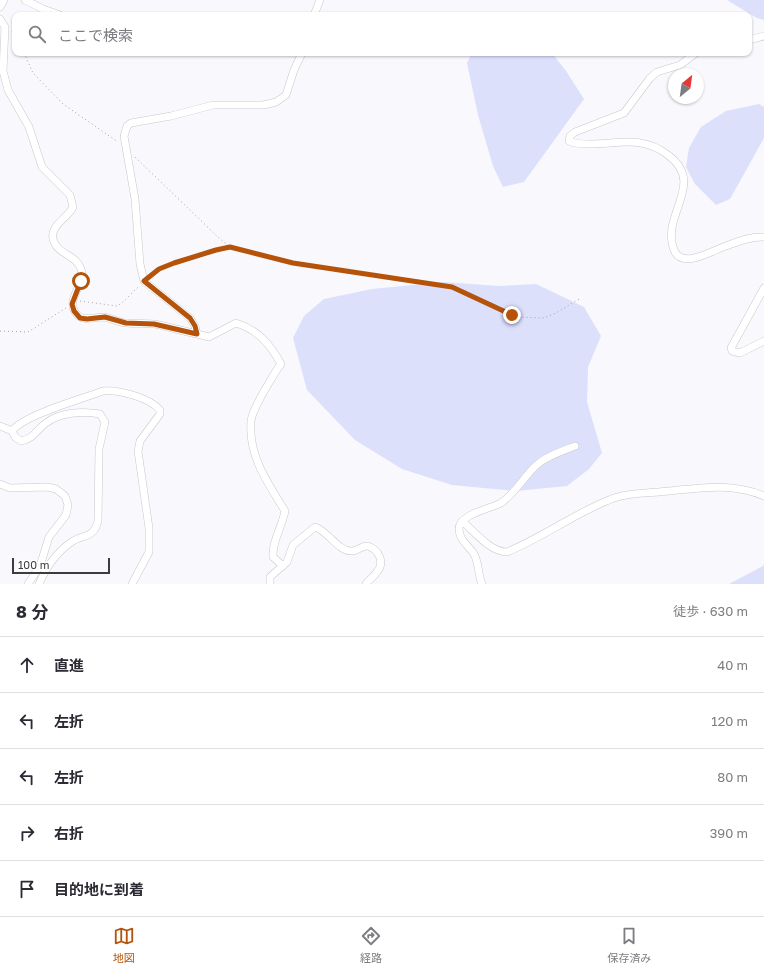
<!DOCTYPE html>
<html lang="ja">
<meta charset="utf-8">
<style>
body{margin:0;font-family:"Golos Text","Noto Sans JP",sans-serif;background:#f2f2f3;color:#2b2b33}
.compass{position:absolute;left:668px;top:68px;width:36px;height:36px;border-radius:50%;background:#fff;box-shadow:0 1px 3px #0004;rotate:29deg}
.scale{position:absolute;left:12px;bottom:10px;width:98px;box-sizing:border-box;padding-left:4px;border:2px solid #3c3c3e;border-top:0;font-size:11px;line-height:14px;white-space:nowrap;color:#3c3c3e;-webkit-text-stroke:3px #fff;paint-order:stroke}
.stop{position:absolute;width:12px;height:12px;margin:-9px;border:3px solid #b45309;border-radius:50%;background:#fff}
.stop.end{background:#b45309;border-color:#fff;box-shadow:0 1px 4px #0008}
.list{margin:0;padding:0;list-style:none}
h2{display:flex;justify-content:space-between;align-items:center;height:52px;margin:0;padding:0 16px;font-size:17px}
h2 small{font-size:13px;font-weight:400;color:#7c7c81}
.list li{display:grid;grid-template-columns:26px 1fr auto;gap:12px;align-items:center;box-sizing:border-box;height:56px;padding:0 16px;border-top:1px solid #e1e1e2}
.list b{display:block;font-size:15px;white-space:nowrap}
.list em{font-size:13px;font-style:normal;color:#7c7c81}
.icon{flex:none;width:22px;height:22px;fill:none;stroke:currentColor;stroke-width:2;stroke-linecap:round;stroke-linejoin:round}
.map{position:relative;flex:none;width:764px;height:584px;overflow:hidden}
.search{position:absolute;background:#fff;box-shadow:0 1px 3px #0004;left:12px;right:12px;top:12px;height:44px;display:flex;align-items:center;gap:10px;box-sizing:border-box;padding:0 14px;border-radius:8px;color:#7c7c81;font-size:15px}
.sheet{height:332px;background:#fff}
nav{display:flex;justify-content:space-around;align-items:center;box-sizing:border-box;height:56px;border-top:1px solid #e1e1e2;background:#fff;font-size:11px;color:#7c7c81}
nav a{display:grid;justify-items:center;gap:2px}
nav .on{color:#b45309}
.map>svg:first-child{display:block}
</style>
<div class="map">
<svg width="764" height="584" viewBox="0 0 764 584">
<rect width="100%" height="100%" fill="#f8f8fd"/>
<g fill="#dce0fb">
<path d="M727,0H764V20L757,18Z"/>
<path d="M472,53H552L566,71L584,99L524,182L503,187L493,166L478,115L467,63Z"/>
<path d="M759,104L764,107V138L730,199L716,205L695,184L686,167L689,148L701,127L726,111Z"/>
<path d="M443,282L499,286L536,284L584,307L601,336L588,367L587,402L602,453L589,469L567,486L516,491L452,485L402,469L355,440L307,390L293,338L304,316L324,299L372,289Z"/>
<path d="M764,564V584H729L763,566Z"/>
</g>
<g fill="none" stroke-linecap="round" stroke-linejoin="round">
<defs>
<g id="minor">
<path d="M25,0L43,9L60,15"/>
<path d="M0,7L4,0"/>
<path d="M314,15L320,0"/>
<path d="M0,19L5,27L3,71L8,90L29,127L42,167L70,195L73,207C68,218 50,225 53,239C57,255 76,254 81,269C86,283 68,297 74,310C75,313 79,317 82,318C89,320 96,317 104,317C112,318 119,323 127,323C136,324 146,323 155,324C169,327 183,331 197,334L195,326L190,318L144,281L140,264L135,199L124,136L127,126L131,123L171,116L213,105H263L276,102L286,95L294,70L302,53"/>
<path d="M749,40L764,36"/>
<path d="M696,53L680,65L657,72L650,78L624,113L575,132L570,136L569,141C575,144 582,144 589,144C619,144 642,135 668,155C707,184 660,215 674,250C682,270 713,250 726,246C737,242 751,236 764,237"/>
<path d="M764,288L731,348L732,351L740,353L764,341"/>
<path d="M197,334L209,337L236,323C258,330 270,344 281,364C274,373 269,383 263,393C259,401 252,412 251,421C248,456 268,483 285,511C282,527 272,541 273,557L283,566"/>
<path d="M0,426L12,431L15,437L21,441C34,439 36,430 46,423C60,412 83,411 100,414L105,422L99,449L98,521C93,540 83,533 70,543C56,553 46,568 39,584"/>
<path d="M12,431C24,415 82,399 103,391C118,389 150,398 160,410V414L140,441L138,451L149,528V552L132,584"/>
<path d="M0,484L10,488L47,487L56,489L65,496L68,505L66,515L49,537L40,566L28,584"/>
<path d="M462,521C474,531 490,552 507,552C544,537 578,511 614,498C628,493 644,493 659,492C694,489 730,481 764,496"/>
<path d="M270,584V577L287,562L293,545L315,527C328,531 338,551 351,551C357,552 362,545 368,546C379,550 385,562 377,572C374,577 369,579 366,584"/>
<path d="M482,584C478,575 479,563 474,554C469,546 459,540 459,529C459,514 490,509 501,503C517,492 524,475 539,463C549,455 562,451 575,446"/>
</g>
</defs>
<use href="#minor" stroke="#c7c8cd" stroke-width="8"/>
<g stroke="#a4a4a8" stroke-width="1" stroke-dasharray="1 3" stroke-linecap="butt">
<path d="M12,31L15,36"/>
<path d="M24,53L33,73L63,104L118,142"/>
<path d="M135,157L219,238L230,247"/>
<path d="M151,276L159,269L174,263L216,250L231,247L293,263L452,287L518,317L544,318L556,313L581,298"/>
<path d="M80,301L117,306L122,303L139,286"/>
<path d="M0,331L28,332L66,308"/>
</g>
<use href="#minor" stroke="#fff" stroke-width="7"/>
</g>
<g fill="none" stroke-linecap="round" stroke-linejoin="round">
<path stroke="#b45309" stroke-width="5" d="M81,281L72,304L74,311L80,318L87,319L105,317L126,323L154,324L197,334L195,326L190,318L144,281L159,269L174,263L216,250L230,247L293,263L452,287L512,315"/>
</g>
</svg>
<svg class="compass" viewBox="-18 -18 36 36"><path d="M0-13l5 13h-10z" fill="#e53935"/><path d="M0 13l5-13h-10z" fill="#7c7c81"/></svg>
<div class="scale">100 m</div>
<div class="stop" style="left:81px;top:281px"></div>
<div class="stop end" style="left:512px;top:315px"></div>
<div class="search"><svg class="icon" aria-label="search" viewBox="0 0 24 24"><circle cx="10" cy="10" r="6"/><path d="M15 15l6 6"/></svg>ここで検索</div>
</div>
<section class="sheet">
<h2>8 分<small>徒歩 · 630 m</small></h2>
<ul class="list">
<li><svg class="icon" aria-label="ahead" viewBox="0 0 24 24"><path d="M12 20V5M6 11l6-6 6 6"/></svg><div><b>直進</b></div><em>40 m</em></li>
<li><svg class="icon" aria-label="left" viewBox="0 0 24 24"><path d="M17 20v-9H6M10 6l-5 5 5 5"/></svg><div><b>左折</b></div><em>120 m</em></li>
<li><svg class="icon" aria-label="left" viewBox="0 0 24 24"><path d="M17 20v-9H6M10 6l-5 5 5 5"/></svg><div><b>左折</b></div><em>80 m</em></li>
<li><svg class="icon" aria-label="right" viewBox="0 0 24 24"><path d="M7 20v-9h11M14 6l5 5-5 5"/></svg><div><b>右折</b></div><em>390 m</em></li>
<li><svg class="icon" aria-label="arrive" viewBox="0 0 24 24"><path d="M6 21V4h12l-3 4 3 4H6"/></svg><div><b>目的地に到着</b></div></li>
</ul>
</section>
<nav>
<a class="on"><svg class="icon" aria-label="map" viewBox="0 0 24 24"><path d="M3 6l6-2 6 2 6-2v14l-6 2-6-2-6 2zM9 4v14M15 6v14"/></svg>地図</a>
<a><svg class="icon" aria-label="directions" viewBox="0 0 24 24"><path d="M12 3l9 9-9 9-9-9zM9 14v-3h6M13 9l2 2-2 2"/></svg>経路</a>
<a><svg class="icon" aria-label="saved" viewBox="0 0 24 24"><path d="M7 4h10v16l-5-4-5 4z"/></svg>保存済み</a>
</nav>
